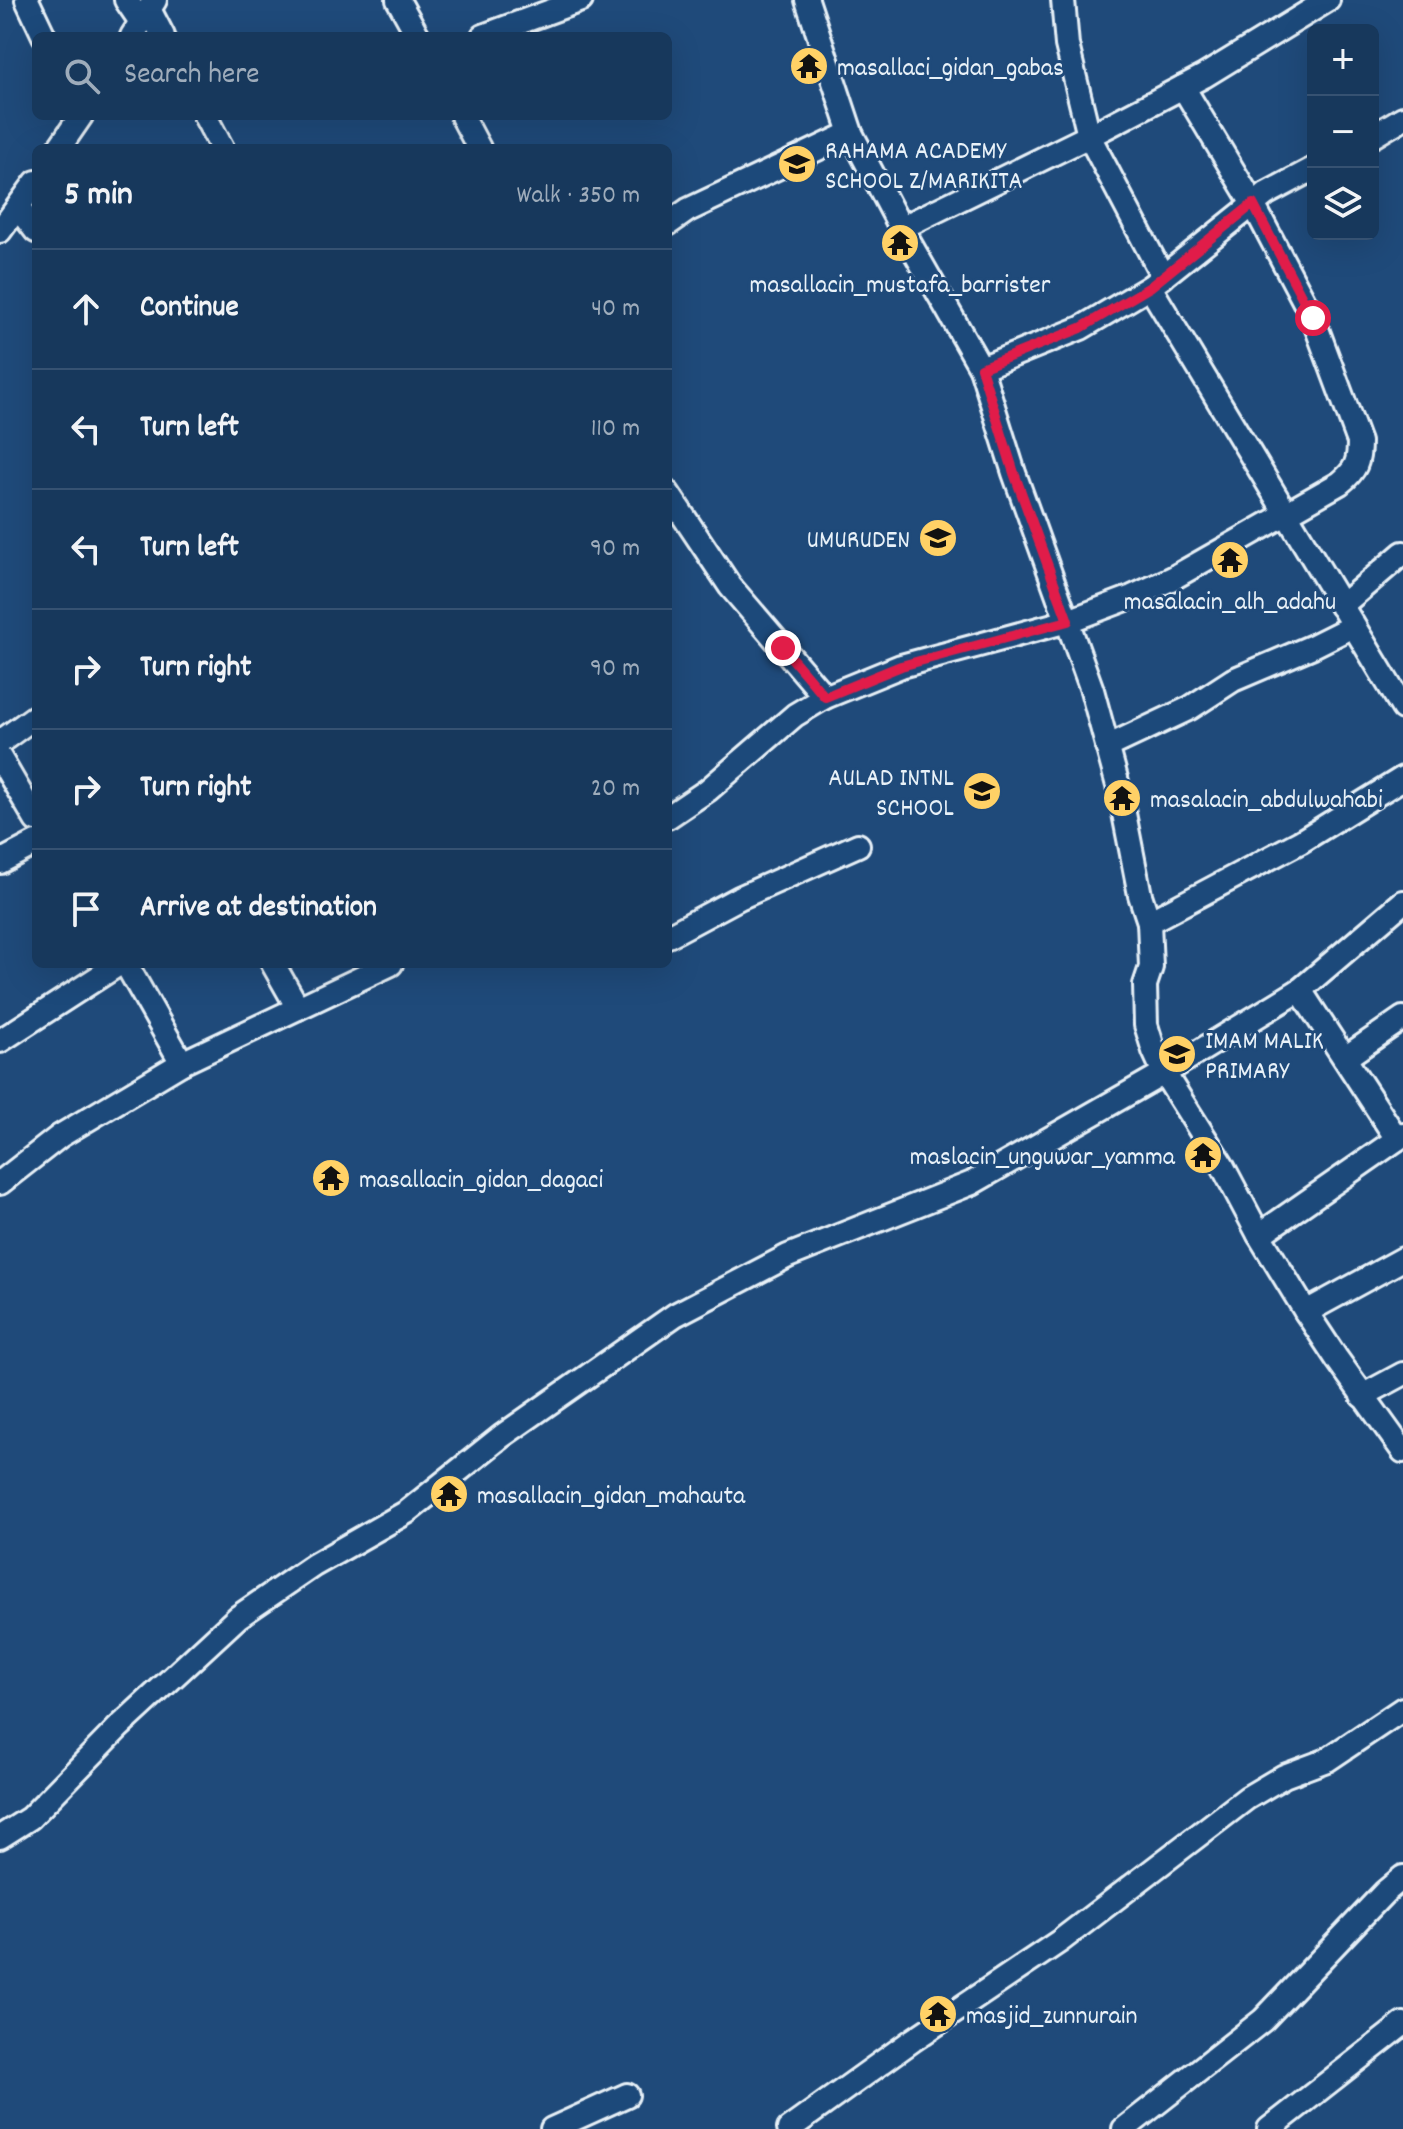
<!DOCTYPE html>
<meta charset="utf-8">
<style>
body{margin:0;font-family:Dekko,sans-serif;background:#203f62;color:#f1f3f6}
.controls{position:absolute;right:24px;top:24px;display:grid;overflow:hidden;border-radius:12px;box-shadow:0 8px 32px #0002}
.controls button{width:72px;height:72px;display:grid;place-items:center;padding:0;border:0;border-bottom:2px solid #365272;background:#17385c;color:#f1f3f6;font:40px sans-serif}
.stop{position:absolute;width:24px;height:24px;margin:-18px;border:6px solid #e11d48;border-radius:50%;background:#fff}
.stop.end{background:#e11d48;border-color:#fff;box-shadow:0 2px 8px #0008}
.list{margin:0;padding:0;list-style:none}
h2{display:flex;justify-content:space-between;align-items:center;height:104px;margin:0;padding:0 32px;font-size:34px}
h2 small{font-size:26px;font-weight:400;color:#9eacbb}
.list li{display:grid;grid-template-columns:52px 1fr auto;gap:24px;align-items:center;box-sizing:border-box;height:120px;padding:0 32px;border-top:2px solid #365272}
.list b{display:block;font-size:30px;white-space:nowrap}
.list em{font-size:26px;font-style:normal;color:#9eacbb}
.icon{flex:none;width:44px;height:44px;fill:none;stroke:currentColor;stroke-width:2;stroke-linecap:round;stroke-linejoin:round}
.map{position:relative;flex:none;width:1403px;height:2129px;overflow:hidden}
.search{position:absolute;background:#17385c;box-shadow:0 8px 32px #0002;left:32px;top:32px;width:640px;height:88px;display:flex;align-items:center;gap:20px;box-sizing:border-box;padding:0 28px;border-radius:12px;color:#9eacbb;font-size:30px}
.panel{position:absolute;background:#17385c;box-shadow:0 8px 32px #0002;left:32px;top:144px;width:640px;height:824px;border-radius:12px}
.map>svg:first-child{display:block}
</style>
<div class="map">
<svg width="1403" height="2129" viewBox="0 0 1403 2129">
<rect width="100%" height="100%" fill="#1f4a7a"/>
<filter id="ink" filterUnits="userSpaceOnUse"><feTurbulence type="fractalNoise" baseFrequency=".0125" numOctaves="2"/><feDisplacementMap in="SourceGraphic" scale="16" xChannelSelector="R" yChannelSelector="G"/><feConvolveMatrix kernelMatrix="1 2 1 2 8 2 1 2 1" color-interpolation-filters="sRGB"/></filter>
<g filter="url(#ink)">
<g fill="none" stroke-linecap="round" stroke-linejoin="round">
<defs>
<g id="minor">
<path d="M27,0L44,36"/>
<path d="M126,0L141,22"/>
<path d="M398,0L418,36"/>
<path d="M807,0L851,133L901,228L981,368L1014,473L1092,690L1120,793L1140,895L1149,922L1151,967L1145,985L1146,1025L1154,1051L1164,1073L1222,1165L1259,1235L1306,1312L1337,1359L1403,1451"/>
<path d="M1063,0L1067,45L1089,136L1163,277"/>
<path d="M149,9L163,36"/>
<path d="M132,36L155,0"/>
<path d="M483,36L581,0"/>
<path d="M205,116L222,148"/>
<path d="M462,116L479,148"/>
<path d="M1373,136L1403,118"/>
<path d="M59,148L81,116"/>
<path d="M18,208L36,231"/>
<path d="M668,224L688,210L851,133"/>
<path d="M901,228L1089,136L1204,76L1328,0"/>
<path d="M0,231L36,182"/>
<path d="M1150,287L1403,708"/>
<path d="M981,368L1081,328L1150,287L1266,194L1313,169"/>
<path d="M668,493L730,586L825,697"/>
<path d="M1341,606L1403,553"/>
<path d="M0,742L36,716"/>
<path d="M1107,747L1190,708L1233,680L1313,646L1353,626"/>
<path d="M0,758L36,820"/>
<path d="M668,817L708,790L795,715L825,697L901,666L1068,621L1132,597L1173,578L1340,483C1356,470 1359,462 1359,442L1313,318L1253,204L1183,87"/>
<path d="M0,862L36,843"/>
<path d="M1149,922L1300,842L1403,778"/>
<path d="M668,936L739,898L858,845"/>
<path d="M126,964L182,1063"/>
<path d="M273,964L298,1008"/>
<path d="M1300,990L1397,1139"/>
<path d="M0,1041L119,964"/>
<path d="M1345,1058L1403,1018"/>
<path d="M0,1183L60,1136L182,1063L391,964"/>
<path d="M1259,1235L1403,1135"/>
<path d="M1306,1312L1403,1259"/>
<path d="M1362,1396L1403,1374"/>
<path d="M0,1837L30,1818L118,1728L238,1617L314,1565L407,1512L502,1436L675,1315L788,1256L972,1183L1164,1073L1300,990L1403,902"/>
<path d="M552,2129L627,2095"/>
<path d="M789,2129L913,2040L1060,1941L1247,1798L1284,1776L1327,1760L1403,1709"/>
<path d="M1124,2129L1263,2020L1385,1892L1403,1877"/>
<path d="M1269,2129L1403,2024"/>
</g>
</defs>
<use href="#minor" stroke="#e8f1f8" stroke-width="28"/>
<use href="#minor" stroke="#1f4a7a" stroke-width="22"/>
</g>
</g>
<g fill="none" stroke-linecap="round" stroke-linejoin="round" filter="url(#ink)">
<path stroke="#e11d48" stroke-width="10" d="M783,648L825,697L901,666L1068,621L1014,473L981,368L1081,328L1150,287L1253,204L1313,318"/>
</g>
<defs>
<symbol id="temple-disc" viewBox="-11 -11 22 22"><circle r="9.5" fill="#ffd166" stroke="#1f4a7a"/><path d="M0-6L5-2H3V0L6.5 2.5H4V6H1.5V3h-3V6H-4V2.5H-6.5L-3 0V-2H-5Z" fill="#111"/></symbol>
<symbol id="school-disc" viewBox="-11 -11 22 22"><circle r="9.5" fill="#ffd166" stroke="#1f4a7a"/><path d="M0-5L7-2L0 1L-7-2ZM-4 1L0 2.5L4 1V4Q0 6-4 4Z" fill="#111"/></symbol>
</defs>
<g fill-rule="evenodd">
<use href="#temple-disc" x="787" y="44" width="44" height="44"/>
<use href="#school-disc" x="775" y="142" width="44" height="44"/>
<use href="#temple-disc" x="878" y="221" width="44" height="44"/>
<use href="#school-disc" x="916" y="516" width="44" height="44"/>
<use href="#temple-disc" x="1208" y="538" width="44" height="44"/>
<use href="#school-disc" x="960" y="769" width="44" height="44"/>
<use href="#temple-disc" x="1100" y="776" width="44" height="44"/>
<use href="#school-disc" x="1155" y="1032" width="44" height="44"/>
<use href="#temple-disc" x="1181" y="1133" width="44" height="44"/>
<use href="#temple-disc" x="309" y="1156" width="44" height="44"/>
<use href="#temple-disc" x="427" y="1472" width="44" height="44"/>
<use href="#temple-disc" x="916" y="1992" width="44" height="44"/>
</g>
<g text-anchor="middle" stroke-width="6" stroke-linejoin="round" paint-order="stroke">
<g font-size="26" fill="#e8f1f8" stroke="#1f4a7a" text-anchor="start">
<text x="837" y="75">masallaci_gidan_gabas</text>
<text x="825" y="158">RAHAMA ACADEMY<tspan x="825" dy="30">SCHOOL Z/MARIKITA</tspan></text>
<text x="900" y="292" text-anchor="middle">masallacin_mustafa_barrister</text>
<text x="910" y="547" text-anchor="end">UMURUDEN</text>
<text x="1230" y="609" text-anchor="middle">masalacin_alh_adahu</text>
<text x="954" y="785" text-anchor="end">AULAD INTNL<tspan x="954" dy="30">SCHOOL</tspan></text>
<text x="1150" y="807">masalacin_abdulwahabi</text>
<text x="1205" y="1048">IMAM MALIK<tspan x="1205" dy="30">PRIMARY</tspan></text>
<text x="1175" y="1164" text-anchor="end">maslacin_unguwar_yamma</text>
<text x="359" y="1187">masallacin_gidan_dagaci</text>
<text x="477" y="1503">masallacin_gidan_mahauta</text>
<text x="966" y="2023">masjid_zunnurain</text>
</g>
</g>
</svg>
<div class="controls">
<button>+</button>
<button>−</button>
<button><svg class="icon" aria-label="layers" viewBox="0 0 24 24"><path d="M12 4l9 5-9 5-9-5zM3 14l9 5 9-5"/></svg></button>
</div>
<div class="stop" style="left:1313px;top:318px"></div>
<div class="stop end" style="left:783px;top:648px"></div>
<div class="search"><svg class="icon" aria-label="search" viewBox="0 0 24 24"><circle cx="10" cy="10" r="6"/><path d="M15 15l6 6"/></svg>Search here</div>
<section class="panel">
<h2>5 min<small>Walk · 350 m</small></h2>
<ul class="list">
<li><svg class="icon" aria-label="ahead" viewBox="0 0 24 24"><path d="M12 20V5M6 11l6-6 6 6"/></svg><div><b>Continue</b></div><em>40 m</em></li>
<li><svg class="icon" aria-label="left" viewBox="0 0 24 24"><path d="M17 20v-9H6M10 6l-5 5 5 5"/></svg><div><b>Turn left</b></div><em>110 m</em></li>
<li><svg class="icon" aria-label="left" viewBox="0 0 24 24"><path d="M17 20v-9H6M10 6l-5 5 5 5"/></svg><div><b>Turn left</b></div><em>90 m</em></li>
<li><svg class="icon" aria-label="right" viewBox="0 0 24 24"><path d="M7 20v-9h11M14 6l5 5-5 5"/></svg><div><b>Turn right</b></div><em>90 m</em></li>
<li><svg class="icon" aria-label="right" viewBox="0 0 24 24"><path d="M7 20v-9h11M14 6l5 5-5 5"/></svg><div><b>Turn right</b></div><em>20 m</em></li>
<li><svg class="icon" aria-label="arrive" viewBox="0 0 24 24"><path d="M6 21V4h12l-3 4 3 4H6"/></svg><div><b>Arrive at destination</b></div></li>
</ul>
</section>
</div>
